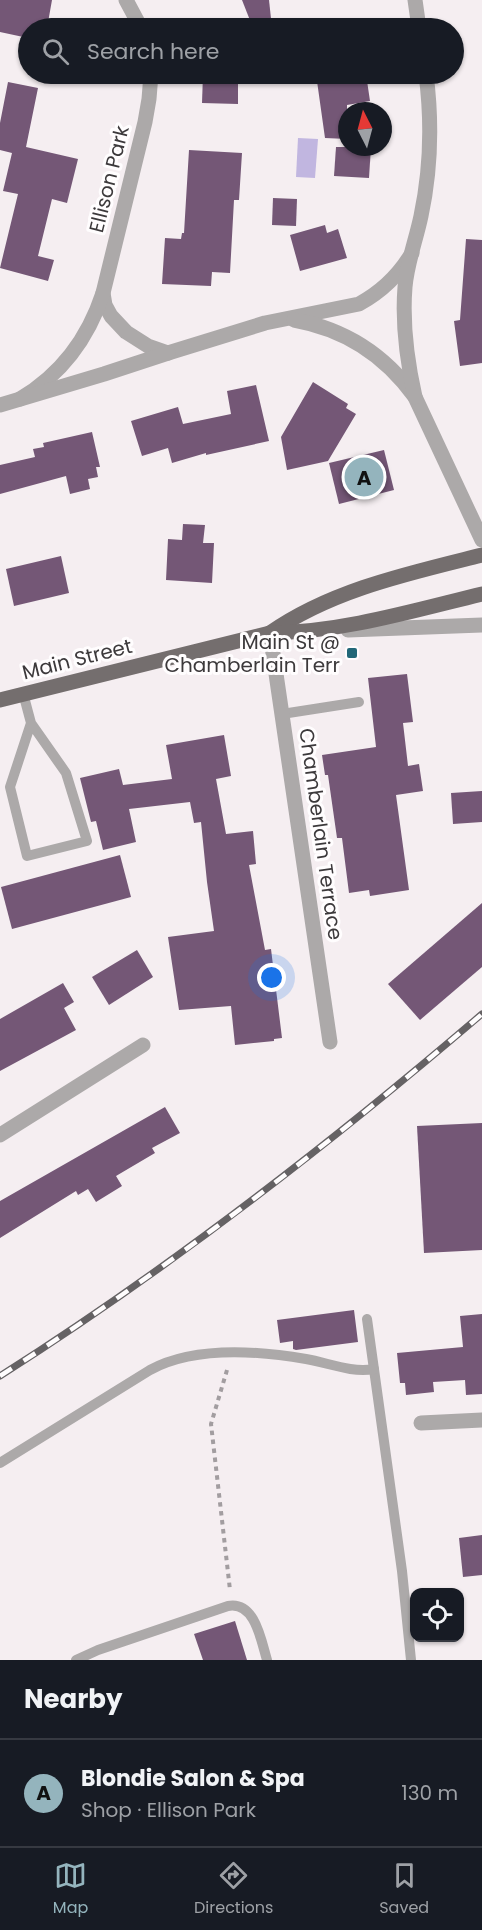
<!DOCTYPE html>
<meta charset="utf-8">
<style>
body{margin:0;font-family:Poppins,sans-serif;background:#242831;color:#f1f3f6}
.controls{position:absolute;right:18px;bottom:18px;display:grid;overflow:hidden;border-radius:12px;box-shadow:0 2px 4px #0004}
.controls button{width:54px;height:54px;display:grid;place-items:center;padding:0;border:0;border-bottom:2px solid #363941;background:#171b24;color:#f1f3f6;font:30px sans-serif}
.compass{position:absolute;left:338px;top:102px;width:54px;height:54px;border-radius:50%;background:#171b24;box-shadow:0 2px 4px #0004;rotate:354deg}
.you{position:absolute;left:272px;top:978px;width:21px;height:21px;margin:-15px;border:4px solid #fff;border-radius:50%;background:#1a73e8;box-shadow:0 0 0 9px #1a73e833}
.badge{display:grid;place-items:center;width:39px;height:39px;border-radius:50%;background:#94b4bd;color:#111;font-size:20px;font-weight:700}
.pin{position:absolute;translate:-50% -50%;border:3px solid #fff;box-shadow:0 2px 6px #0006}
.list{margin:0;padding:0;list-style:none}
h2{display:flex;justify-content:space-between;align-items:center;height:78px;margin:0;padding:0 24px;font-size:26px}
h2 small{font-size:20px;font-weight:400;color:#9ea1a6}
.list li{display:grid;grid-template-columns:39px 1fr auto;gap:18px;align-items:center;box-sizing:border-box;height:108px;padding:0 24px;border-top:2px solid #363941}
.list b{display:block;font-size:22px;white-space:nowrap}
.list p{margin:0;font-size:20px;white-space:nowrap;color:#9ea1a6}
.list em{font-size:20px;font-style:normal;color:#9ea1a6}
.icon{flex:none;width:33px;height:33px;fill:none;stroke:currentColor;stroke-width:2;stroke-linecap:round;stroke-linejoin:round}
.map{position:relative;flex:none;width:482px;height:1660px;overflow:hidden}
.search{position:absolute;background:#171b24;box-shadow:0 2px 4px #0004;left:18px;right:18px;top:18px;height:66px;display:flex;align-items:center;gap:15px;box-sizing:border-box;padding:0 21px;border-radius:33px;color:#9ea1a6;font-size:22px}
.sheet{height:186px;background:#171b24}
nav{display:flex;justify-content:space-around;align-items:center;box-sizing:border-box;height:84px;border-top:2px solid #363941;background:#171b24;font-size:16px;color:#9ea1a6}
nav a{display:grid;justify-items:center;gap:3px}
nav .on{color:#94b4bd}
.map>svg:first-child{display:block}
</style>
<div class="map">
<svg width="482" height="1660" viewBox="0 0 482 1660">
<rect width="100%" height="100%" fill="#f5eef1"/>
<path fill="#c1b6e0" d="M298,138L318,139L315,178L296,177Z"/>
<g fill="#745776">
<path d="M0,0H52L47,28H28V38L0,32Z"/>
<path d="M242,0H269L272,28H253Z"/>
<path d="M203,74H238V104L202,103Z"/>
<path d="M316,74H366L370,101L347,105V139L325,138Z"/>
<path d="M8,82L38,88L26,147L78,159L67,203L52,199L38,256L54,260L48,281L0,268L18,194L3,191L12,153L0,150V123Z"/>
<path d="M336,147H371L369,178L334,176Z"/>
<path d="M189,150L242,153L239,200H234L230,273L212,272L211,286L162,284L165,238L181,239L182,233H184Z"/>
<path d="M273,198L297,199L296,226L272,225Z"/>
<path d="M325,225L327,233L338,229L347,258L300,271L290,235Z"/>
<path d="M466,239L482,240V363L460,366L454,321L460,320Z"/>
<path d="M313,382L348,404L346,408L356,414L328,461L287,470L281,437Z"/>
<path d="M256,385L269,441L206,455V453L172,463L168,448L142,456L131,421L178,407L183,424L231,414L227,391Z"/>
<path d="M92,432L100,467H96L98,477L88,479L90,489L70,494L66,476L0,494V465L35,457L33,449L44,447L43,443Z"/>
<path d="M384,450L394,490L339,504L329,463Z"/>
<path d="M183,524L205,525L203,543H214L212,583L166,580L168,539L182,540Z"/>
<path d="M61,556L69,593L14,606L6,569Z"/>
<path d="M407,674L413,722L403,723L408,766L419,764L423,791L396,795L409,890L370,896L369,890L349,893L342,838H337L328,775H325L322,755L376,747L368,678Z"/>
<path d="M224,735L231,776L216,779L226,834L253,831L256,864L249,865L265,950L271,949L282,1038L274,1039V1041L235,1045L231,1006L179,1010L168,937L214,931L207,882L201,822L194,823L190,802L129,809L136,842L103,850L96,821L91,822L80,778L119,769L123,785L172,779L166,745Z"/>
<path d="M482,791V822L453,824L451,793Z"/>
<path d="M120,855L131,897L12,929L1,887Z"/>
<path d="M482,903V967L420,1020L388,984Z"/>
<path d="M137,950L153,977L109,1005L92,977Z"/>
<path d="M63,983L74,1002L64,1008L76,1030L0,1071V1019Z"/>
<path d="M165,1107L180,1133L152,1148L155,1153L116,1176L122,1186L96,1202L88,1189L78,1195L76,1191L0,1238V1201Z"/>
<path d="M482,1123V1250L424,1253L417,1126Z"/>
<path d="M354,1310L358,1342L296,1350L293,1349V1341L280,1343L277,1320Z"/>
<path d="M482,1314V1394L466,1395L465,1380L433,1382L434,1392L406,1395L405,1383H400L397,1353L463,1347L460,1316Z"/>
<path d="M482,1535V1575L463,1577L459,1538Z"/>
<path d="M235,1621L247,1660H203L194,1634Z"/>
</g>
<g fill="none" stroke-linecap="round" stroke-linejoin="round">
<path stroke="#a29da0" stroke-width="4" stroke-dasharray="4.5 4.5" stroke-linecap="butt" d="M227,1370L211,1424L230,1590"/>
<g stroke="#aca9a9" stroke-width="10">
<path d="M23,693L31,723L10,787L27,856L87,841L66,773L31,723"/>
<path d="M282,714L359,702"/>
<path d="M367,1319L402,1571L411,1660"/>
<path d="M0,1463L150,1370C194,1346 259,1351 306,1359C329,1363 351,1373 374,1369"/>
<path d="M76,1660L98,1650L228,1606C255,1601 261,1640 267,1660"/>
</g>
<g stroke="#aca9a9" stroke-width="15">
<path d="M126,0L141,28"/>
<path d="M415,0L419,28"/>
<path d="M103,293L105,305L111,316L126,332L148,346L168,353L265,323L359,304C381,292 399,275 412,253"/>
<path d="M294,320C345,329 385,355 415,397L482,540"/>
<path d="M415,397C407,361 402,324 405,287C407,263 416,240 421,216C431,169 432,121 426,74"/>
<path d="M20,399C62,374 88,339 103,293L145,122L149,99L151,74"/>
<path d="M0,405L104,374L168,353"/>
<path d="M348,630L482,625"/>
<path d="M270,633L330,1042"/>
<path d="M0,1135L143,1045"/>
<path d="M421,1423L482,1420"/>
</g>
<g stroke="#746e6e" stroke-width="15">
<path d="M270,633C331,590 410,573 482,555"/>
<path d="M0,700L270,633C342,632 412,611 482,594"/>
</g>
<defs>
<path id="rail" d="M0,1376C170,1268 329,1145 482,1014"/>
</defs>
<use href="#rail" stroke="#656264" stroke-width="7"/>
<use href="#rail" stroke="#fffdfe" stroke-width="4.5" stroke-dasharray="14" stroke-linecap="butt"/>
</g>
<rect fill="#226778" stroke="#fffdfe" stroke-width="2" x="346" y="647" width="12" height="12" rx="3"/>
<g text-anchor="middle" stroke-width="6" stroke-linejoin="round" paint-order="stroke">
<g font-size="20" fill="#3c393b" stroke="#fffdfe">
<text transform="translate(109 179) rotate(-76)" y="7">Ellison Park</text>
<text transform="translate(77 659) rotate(-14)" y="7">Main Street</text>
<text transform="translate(321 834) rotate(82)" y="7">Chamberlain Terrace</text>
</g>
<g font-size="20" fill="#3c393b" stroke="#fffdfe" text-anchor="end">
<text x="340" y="649">Main St @<tspan x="340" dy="23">Chamberlain Terr</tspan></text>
</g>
</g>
</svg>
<div class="controls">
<button><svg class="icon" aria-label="locate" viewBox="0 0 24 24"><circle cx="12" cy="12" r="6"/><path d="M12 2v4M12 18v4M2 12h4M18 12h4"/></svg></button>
</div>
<svg class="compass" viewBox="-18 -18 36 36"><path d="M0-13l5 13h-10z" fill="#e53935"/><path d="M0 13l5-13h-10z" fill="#9ea1a6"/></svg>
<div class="you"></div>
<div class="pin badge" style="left:364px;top:477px">A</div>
<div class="search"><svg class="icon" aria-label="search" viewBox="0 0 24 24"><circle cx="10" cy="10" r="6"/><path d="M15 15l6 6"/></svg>Search here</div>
</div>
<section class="sheet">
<h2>Nearby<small></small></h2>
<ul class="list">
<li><span class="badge">A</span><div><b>Blondie Salon &amp; Spa</b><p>Shop · Ellison Park</p></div><em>130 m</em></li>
</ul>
</section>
<nav>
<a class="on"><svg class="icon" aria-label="map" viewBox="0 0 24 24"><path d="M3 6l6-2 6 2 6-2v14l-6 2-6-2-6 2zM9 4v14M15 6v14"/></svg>Map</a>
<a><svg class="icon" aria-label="directions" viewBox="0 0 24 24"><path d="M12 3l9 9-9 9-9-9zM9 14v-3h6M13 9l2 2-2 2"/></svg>Directions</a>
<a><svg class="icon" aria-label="saved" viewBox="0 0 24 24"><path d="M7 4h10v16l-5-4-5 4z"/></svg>Saved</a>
</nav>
